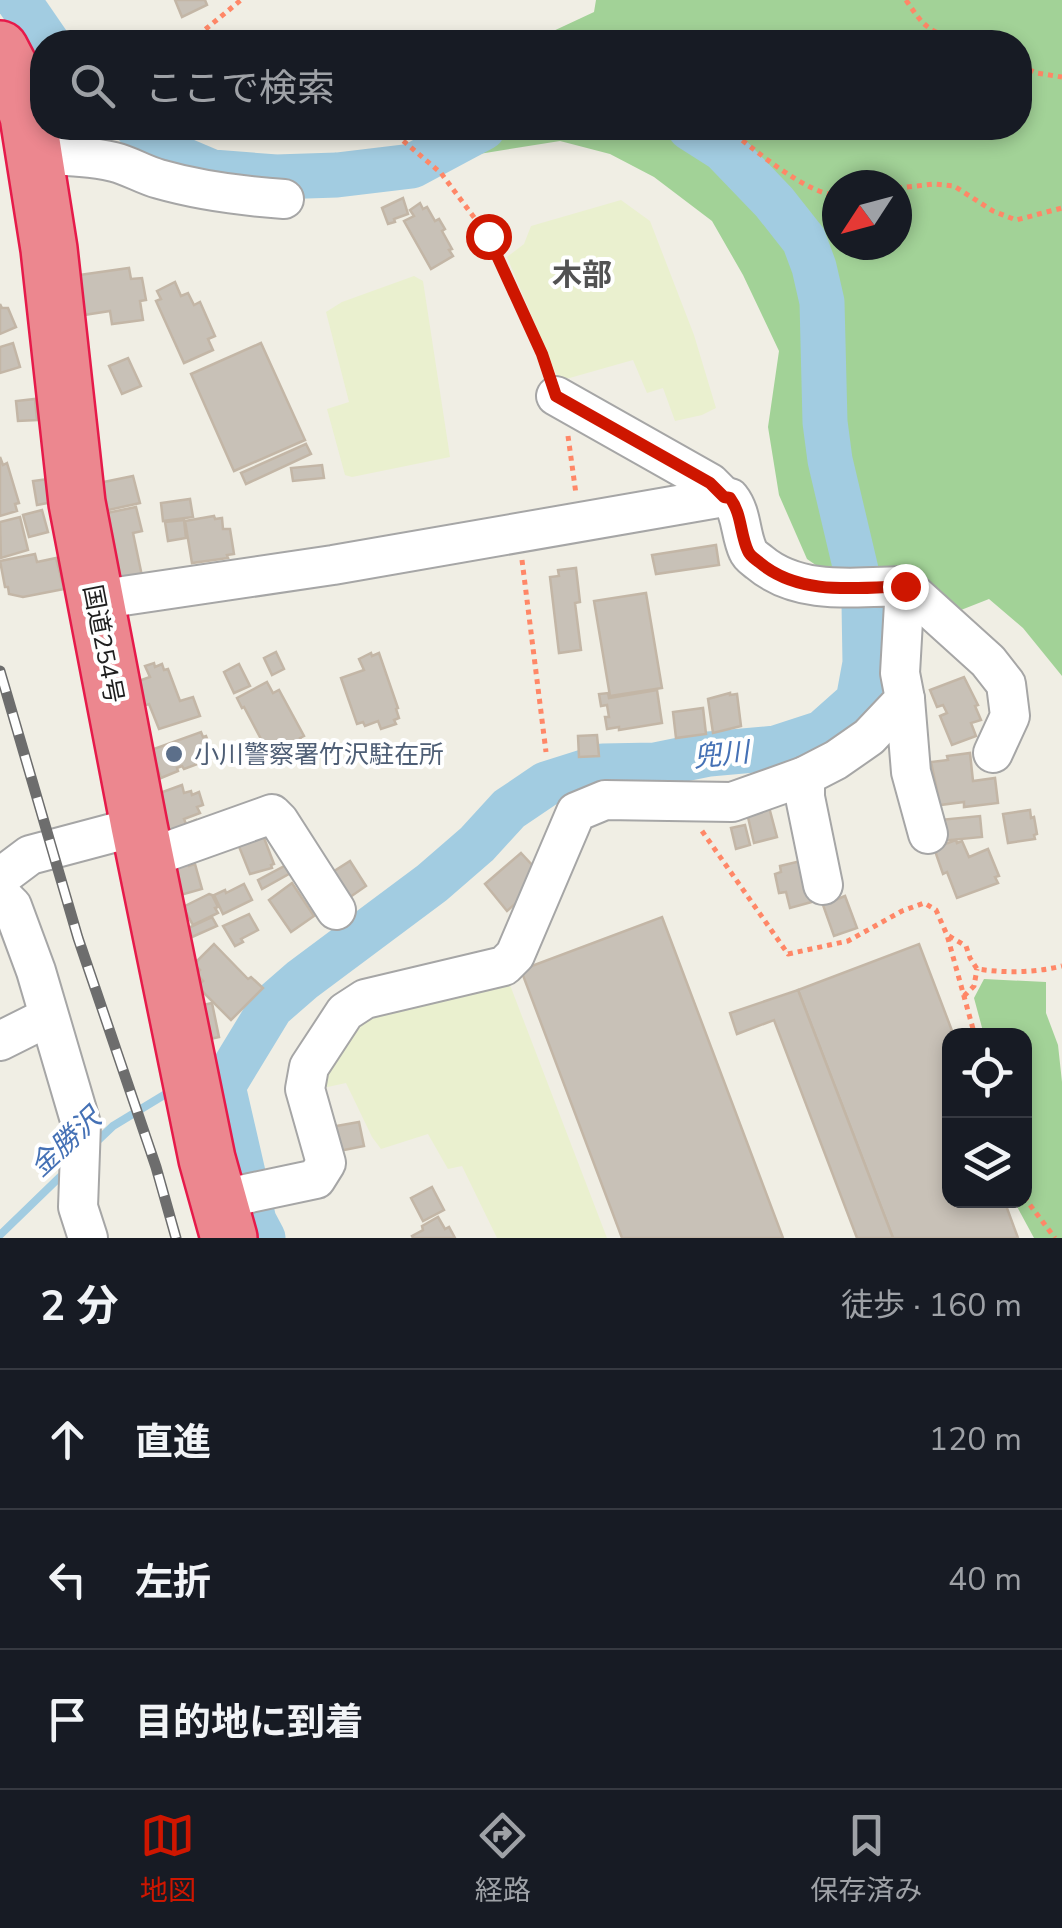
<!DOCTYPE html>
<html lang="ja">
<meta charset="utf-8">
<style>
body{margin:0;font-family:"Nunito Sans","Noto Sans JP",sans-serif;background:#242831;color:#f1f3f6}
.controls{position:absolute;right:30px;bottom:30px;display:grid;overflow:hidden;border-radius:20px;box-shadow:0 5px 15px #0003}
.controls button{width:90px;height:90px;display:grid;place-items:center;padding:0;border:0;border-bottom:2px solid #363941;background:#171b24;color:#f1f3f6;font:50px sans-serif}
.compass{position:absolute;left:822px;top:170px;width:90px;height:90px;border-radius:50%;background:#171b24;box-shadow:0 5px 15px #0003;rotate:234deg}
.stop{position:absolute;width:30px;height:30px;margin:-22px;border:8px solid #ce1600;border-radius:50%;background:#fff}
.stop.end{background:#ce1600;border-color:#fff;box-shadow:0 2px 10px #0008}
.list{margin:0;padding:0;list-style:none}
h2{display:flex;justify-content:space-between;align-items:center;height:130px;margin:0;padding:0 40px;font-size:42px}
h2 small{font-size:32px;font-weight:400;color:#9ea1a6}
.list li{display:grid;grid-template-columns:65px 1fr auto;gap:30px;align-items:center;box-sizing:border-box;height:140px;padding:0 40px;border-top:2px solid #363941}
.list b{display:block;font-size:38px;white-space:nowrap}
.list em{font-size:32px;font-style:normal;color:#9ea1a6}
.icon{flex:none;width:55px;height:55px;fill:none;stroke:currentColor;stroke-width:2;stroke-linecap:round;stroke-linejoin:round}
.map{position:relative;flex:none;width:1062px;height:1238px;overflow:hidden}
.search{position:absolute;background:#171b24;box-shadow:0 5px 15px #0003;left:30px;right:30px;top:30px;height:110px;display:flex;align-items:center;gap:25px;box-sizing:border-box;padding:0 35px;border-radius:40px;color:#9ea1a6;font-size:38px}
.sheet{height:550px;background:#171b24}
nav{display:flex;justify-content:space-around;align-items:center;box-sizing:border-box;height:140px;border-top:2px solid #363941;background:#171b24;font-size:28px;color:#9ea1a6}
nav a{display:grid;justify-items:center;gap:5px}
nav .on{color:#ce1600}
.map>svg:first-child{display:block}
</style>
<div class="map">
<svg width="1062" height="1238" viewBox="0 0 1062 1238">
<rect width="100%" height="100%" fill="#f0eee4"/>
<g fill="#eaf0cf">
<path d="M621,200L650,221L694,335L716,408L702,415L675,421L663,388L647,393L633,360L559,381L507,257L524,244L531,226Z"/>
<path d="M414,276L423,281L450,457L352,477L345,475L327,409L349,402L326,312L342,302Z"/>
<path d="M505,972L607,1238H497L462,1166L448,1169L428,1134L381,1149L372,1137L346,1083L323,1088L336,1039L378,1005Z"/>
</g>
<g fill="#a2d297" fill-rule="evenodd">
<path d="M596,0H1062V676L1023,628L989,599L961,610L912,569L836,579L807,559L779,495L768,427L779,351L743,275L712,221L654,177L610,154L560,141L479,154L441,163L399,128H1020V42H547L549,33L594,12ZM837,185H897V245H837Z"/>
<path d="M984,979L1046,982V1013L1058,1045L1062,1082V1238H1034L1014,1201L1024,1200V1036L984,1035L974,998Z"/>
</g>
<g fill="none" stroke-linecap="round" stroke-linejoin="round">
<g stroke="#a2cce1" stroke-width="8">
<path d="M213,1068L245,1049"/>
<path d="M93,1145L113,1126L169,1092"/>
<path d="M0,1235L65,1172"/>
</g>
<g stroke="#a2cce1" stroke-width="45">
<path d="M18,0L47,42"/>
<path d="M138,128L160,150L212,172L276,177L337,175L412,166L483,128"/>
<path d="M263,1238L254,1221L223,1086L271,1007L302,980L432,883L477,844L509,809L546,784L603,766L655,765L709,754L776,748L822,733L858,701L865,663L864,604L830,460L825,422L822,302L814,267L804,240L774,202L723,149L690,128"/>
</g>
</g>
<g fill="#c8c1b7" stroke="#c3b6a6" stroke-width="2.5">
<path d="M175,0H205L207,5L182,17Z"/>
<path d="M403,198L408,214L394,219L395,222L388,224L382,208Z"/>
<path d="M420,203L423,209L427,207L435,221L439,219L445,229L442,231L452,249L449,250L453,256L431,269L404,221L414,216L410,210Z"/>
<path d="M129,268L131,279L142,278L146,300L140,301L143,320L112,324L110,311L71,317L65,277Z"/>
<path d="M175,282L181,296L188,293L194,305L200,302L215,336L208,339L213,350L184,363L156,301L161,299L157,291Z"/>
<path d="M0,304L2,308H8L16,327L0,334Z"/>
<path d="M13,343L20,367L0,373V347Z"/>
<path d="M261,343L305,440L234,471L191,374Z"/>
<path d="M128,358L141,386L122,394L109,366Z"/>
<path d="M35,399L37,420L18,421L16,401Z"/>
<path d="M306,444L311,454L246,484L241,473Z"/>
<path d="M0,457L3,465L7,463L19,503L15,504L17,511L0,516Z"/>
<path d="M322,465L324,478L293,481L291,468Z"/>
<path d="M133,476L140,503L95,513L89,485Z"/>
<path d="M49,479L53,502L37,505L33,481Z"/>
<path d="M190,499L193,517L163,521L161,503Z"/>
<path d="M136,507L142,531L133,533L142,576L111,583L97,515Z"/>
<path d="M42,510L48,532L29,537L23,515Z"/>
<path d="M214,516L215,519L222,518L223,529H230L234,554L227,555L228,558L192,563L185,521Z"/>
<path d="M20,517L28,550L1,558L0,522Z"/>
<path d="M184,520L186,538L168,541L165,522Z"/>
<path d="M716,545L719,565L656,574L652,555Z"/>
<path d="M35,554L37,562L56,558L64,589L23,597L9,594L8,587H5L0,561Z"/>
<path d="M576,568L580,602L575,603L581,650L559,653L550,577L559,576L558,570Z"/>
<path d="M646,593L662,688L610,696L594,601Z"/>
<path d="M276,652L284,669L272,675L264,658Z"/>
<path d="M371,653L372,656L379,653L398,708L396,709L399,718L394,720L396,724L381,729L378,721L365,726L363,722L357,724L341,678L364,670L359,659Z"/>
<path d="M154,663L155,667L162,664L164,670L168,669L180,701L193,697L200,716L159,729L149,704L139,707L130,684L150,677L145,666Z"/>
<path d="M239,664L250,686L234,693L224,672Z"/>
<path d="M964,677L978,705L975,706L981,720L971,723L976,736L952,745L940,716L947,713L943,705L937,707L930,690Z"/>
<path d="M267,682L273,693L279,690L304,736L300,738L302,742L286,751L284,746L269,754L244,707L242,708L237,698Z"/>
<path d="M657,690L662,723L619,730V727L607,729L605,717H609L607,705L601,706L599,694L608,693L609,698Z"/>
<path d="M730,693V695L737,694L741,726L713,733L708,699Z"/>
<path d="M703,708L706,734L676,738L673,712Z"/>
<path d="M201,732L203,737L206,736L212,752L209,753L211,759L184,769L182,766L177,768L178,771L161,778L151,750Z"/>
<path d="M597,735L599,756L579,757L578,736Z"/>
<path d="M970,753L973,781L995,778L998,803L964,807V802L940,805L931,762L948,760L947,756Z"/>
<path d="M182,785L184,793L191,791L192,795L199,792L203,805L197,807L200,813L184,819L186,824L196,820L200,833L169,844L164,829L168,828L157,794Z"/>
<path d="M769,807L777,837L754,843L747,813Z"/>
<path d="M1030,810L1031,818L1034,817L1037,834L1034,835L1035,839L1008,843L1003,814Z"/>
<path d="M980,816L982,837L941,841L939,820Z"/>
<path d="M745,825L750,845L736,849L731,828Z"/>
<path d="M261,830L274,864L271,865L272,868L250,874L236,839Z"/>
<path d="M956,840L957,843L962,841L969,857L988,849L999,876L995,877L998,883L957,898L947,872L943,874L934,848Z"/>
<path d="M521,853L534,867L530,871L540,882L507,911L485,884Z"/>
<path d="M186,856L189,866L195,864L202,889L177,896L167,861Z"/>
<path d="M805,860L815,901L790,908L786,892L779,893L775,874L781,872L780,866Z"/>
<path d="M350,861L366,886L343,902L328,875Z"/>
<path d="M292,862L296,870L262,889L258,880Z"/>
<path d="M292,883L314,916L291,932L269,900Z"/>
<path d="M244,884L252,900L223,914L214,895L225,890L226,893Z"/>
<path d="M209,894L212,895L218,907L215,908L218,913L193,925L183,907Z"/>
<path d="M845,896L857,928L834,936L823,905Z"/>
<path d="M249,914L258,930L241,939L243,942L235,946L223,926Z"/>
<path d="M212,917L217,926L192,937L188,928Z"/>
<path d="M662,917L783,1238H622L521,970Z"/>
<path d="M214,944L248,979L251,977L263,988L231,1020L197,986L203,981L196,974L200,970L194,964Z"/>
<path d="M919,944L954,1036H950V1200H1004L1018,1238H893L798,990Z"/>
<path d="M798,990L893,1238H857L774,1020L737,1034L730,1013Z"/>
<path d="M212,1003L219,1037L201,1041L194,1007Z"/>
<path d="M359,1122L364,1146L329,1153L325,1128Z"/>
<path d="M432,1187L444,1210L423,1221L411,1198Z"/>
<path d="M438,1217L445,1229L449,1227L455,1238H413L412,1236L423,1230L422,1226Z"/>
</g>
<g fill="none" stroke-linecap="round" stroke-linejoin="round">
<defs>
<g id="minor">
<path d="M35,155C62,156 89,156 114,162C130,166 144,175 159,179C201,191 241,196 284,199"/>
<path d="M556,396L710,483L724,497"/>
<path d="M905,586L988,661L1006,684L1010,716L993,753"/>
<path d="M96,600L333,565L724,497L730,498C742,513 740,534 748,551C750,556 754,558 759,562C799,596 856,587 905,586L900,673L905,699L869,737L836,760L805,776L732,802L605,800L576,812L515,955L504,966L365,999L345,1012L309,1067L305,1089L326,1163L316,1179L217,1200"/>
<path d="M905,699L911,772L928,834"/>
<path d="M805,776V797L823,885"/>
<path d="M146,859L272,814L279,821L336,910"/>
<path d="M0,881L6,873L30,855L139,826"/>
<path d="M0,894L12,906L36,971L81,1124L78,1207L88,1238"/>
<path d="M0,1041L48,1017"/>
</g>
<path id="highway" d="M0,49L12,72L28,116L49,249L77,503L139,826L207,1159L229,1238"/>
</defs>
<use href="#minor" stroke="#a6a6a6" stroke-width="42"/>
<use href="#highway" stroke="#e61a4a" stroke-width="60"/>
<g stroke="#ff8767" stroke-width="5" stroke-dasharray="5 5" stroke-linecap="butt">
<path d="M906,0C927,32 931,32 968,42"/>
<path d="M190,42L241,0"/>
<path d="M1020,65L1036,73L1062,77"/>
<path d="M388,128L441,173L488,236L547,368"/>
<path d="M727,128C751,147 807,195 837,195"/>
<path d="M897,188L935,184L954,186L993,211L1016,220L1062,208"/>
<path d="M568,436L576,494"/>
<path d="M522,560L546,752"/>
<path d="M702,831L788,954L848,941L902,911L924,903L936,910L947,935L975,1036"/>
<path d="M949,936L966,946L970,958L977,969C1006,973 1033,973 1062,966"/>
<path d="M964,996L974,986L977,969"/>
<path d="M1024,1197L1055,1238"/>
</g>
<use href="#minor" stroke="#fff" stroke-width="38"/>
<use href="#highway" stroke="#ec878f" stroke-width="55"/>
<defs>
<path id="rail" d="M0,671L78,938L156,1167L176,1238"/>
</defs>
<use href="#rail" stroke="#6d6d6d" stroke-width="11"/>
<use href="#rail" stroke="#fff" stroke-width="8" stroke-dasharray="22" stroke-linecap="butt"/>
</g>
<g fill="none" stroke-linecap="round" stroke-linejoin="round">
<path stroke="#ce1600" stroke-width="12" d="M488,236L542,354L556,396L710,483L724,497L730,498C742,514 740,534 748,551C750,556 754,558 759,562C799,596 856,588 905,586"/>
</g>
<circle fill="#5c6f8a" stroke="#fff" stroke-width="4" cx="174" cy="754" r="10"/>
<g text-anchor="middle" stroke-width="8" stroke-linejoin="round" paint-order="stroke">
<g font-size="25" fill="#1f1f1f" stroke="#fff">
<text transform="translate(104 644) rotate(79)" y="9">国道254号</text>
</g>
<g font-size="25" fill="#4e5e75" stroke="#fff" text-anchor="start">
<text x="194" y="763">小川警察署竹沢駐在所</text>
</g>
<g font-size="28" font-style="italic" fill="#4571b5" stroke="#fff">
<text transform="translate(721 754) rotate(-6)" y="10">兜川</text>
<text transform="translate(65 1142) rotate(-43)" y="10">金勝沢</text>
</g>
<g font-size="30" font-weight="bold" fill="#525252" stroke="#fff">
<text x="582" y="285">木部</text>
</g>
</g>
</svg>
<div class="controls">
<button><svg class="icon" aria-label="locate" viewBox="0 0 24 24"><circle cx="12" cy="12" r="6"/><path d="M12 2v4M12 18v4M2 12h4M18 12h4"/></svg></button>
<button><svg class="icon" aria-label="layers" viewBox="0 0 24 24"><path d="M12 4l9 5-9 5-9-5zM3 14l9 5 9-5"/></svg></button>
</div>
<svg class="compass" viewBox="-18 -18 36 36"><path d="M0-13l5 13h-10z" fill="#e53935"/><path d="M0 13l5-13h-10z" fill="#9ea1a6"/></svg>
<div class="stop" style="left:488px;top:236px"></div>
<div class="stop end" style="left:905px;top:586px"></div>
<div class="search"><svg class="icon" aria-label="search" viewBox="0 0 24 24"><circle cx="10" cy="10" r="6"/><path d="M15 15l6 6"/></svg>ここで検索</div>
</div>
<section class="sheet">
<h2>2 分<small>徒歩 · 160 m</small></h2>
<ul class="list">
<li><svg class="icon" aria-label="ahead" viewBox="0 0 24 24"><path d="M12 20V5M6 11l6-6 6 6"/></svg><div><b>直進</b></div><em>120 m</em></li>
<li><svg class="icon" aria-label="left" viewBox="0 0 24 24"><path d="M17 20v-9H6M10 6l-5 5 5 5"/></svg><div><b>左折</b></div><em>40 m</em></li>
<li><svg class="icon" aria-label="arrive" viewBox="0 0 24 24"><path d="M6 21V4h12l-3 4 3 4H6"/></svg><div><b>目的地に到着</b></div></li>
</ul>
</section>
<nav>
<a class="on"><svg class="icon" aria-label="map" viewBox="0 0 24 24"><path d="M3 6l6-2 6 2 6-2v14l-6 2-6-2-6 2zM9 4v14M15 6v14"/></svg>地図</a>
<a><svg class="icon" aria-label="directions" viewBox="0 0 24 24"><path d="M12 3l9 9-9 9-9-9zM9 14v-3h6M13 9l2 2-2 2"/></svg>経路</a>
<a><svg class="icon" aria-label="saved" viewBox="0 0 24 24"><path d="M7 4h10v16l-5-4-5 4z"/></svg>保存済み</a>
</nav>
